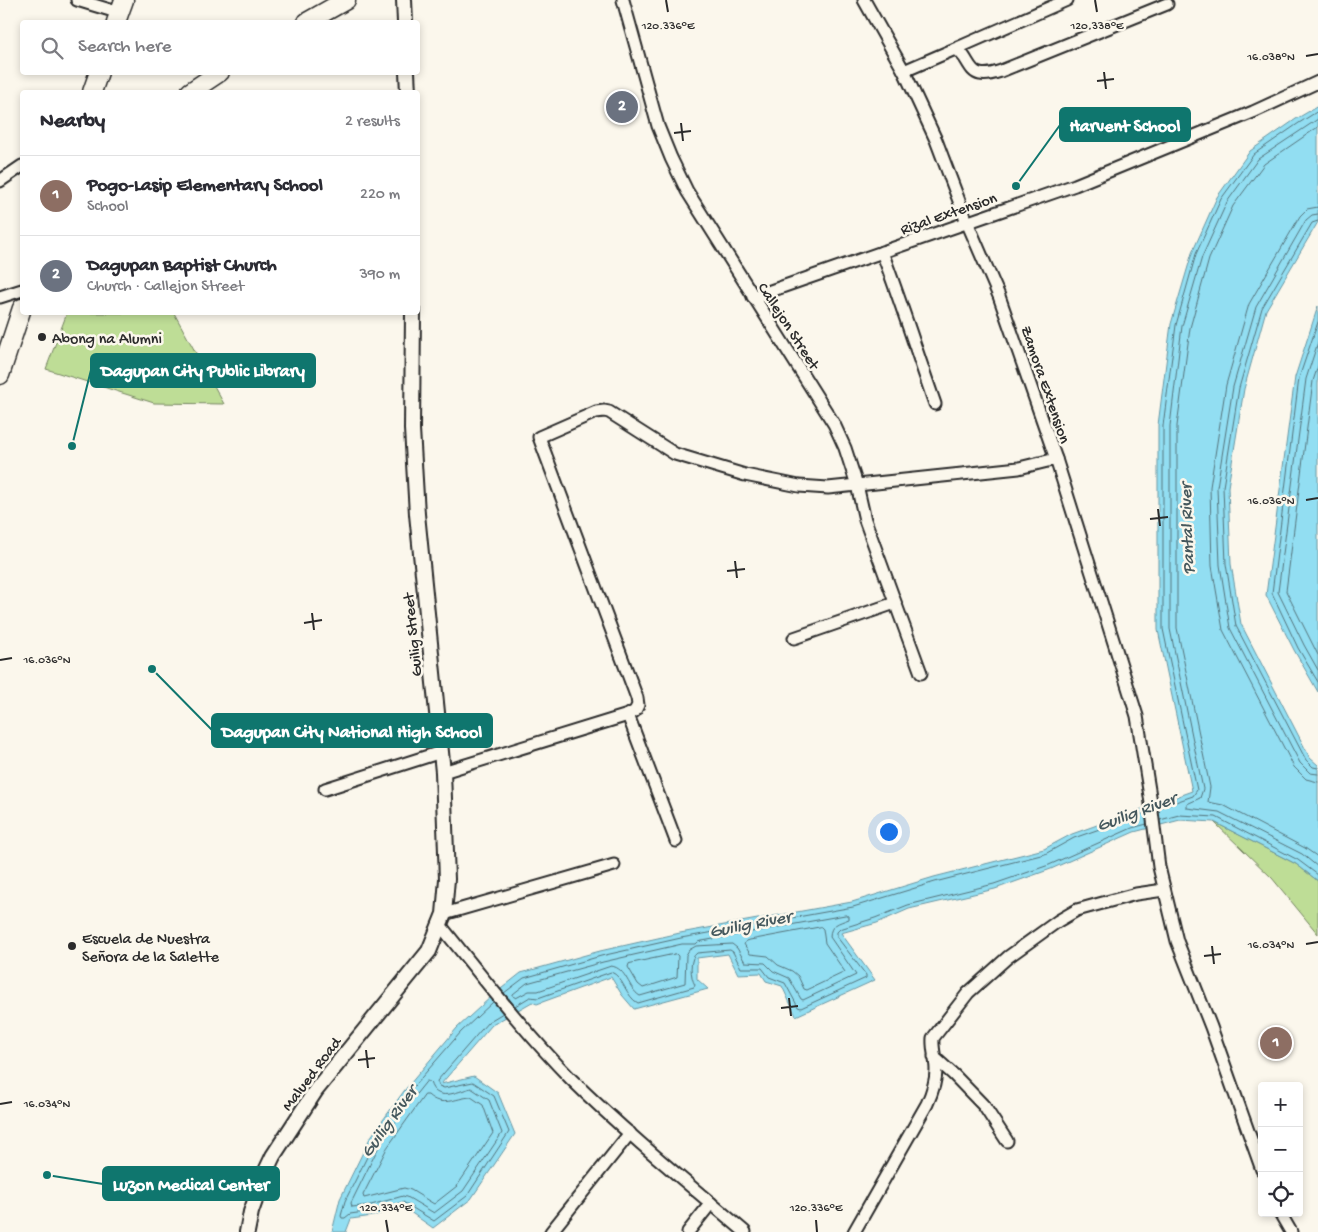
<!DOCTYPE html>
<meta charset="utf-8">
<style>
body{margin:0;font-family:"Gochi Hand",sans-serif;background:#f7f7f7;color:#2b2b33}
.controls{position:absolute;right:15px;bottom:15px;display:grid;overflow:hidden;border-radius:5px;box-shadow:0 2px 8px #0003}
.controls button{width:45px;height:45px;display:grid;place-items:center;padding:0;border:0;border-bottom:1px solid #e1e1e2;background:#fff;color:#2b2b33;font:25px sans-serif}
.you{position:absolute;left:888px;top:831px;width:18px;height:18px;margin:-12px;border:4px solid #fff;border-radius:50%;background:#1a73e8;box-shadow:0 0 0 8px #1a73e833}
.badge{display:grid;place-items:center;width:32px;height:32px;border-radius:50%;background:#2563eb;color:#fff;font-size:16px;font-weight:700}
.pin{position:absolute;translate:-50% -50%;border:2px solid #fff;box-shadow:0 1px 5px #0006}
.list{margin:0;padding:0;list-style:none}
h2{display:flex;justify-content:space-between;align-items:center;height:65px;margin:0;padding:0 20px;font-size:21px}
h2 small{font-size:16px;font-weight:400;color:#7c7c81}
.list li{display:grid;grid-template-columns:32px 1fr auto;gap:15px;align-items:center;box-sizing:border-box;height:80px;padding:0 20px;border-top:1px solid #e1e1e2}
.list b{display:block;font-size:19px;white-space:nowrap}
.list p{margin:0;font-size:16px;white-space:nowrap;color:#7c7c81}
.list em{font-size:16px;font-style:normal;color:#7c7c81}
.icon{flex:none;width:28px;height:28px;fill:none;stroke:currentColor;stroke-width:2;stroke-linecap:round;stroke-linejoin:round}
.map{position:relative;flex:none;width:1318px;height:1232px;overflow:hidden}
.search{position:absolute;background:#fff;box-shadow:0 2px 8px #0003;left:20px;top:20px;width:400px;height:55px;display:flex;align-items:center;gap:12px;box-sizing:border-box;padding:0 18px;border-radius:5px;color:#7c7c81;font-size:19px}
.panel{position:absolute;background:#fff;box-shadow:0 2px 8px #0003;left:20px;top:90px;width:400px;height:225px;border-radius:5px}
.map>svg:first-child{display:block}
</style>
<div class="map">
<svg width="1318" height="1232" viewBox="0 0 1318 1232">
<rect width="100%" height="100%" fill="#fbf7ec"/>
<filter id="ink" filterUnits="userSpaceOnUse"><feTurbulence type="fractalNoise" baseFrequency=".02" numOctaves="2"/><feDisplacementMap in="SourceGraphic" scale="10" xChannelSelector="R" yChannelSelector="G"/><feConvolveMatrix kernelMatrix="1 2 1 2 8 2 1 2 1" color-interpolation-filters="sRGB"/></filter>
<g filter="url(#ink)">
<g fill="#bedd96" stroke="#748460">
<path d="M67,313H174L224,404L154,403L46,369Z"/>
<path d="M1214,822L1296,864L1318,881V934L1272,878Z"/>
</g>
<g fill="#92def2" stroke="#6996a2">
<path d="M1318,106V222L1266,310L1244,389L1228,487L1231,564L1241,624L1310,758L1318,765V881L1296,864L1214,822L1180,820L1134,832L1051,869L995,889L909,909L877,923L841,933L875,980L796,1016L782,986L766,981L761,973L738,974L728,954L697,958V979L708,989L634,1009L622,995L611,977L537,1004L532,1002L492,1025L441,1084L474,1076L498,1093L515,1134L471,1199L433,1228L403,1207L373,1216L351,1219L346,1232H332L340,1199L370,1138L404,1091L457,1028L492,996L521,973L600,951L680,933L852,902L934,877L1044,849L1072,834L1192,791L1158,630V425L1171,324L1192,253L1217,197L1250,151L1296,119Z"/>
<path d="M1318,306V692L1294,650L1266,595L1295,377Z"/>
</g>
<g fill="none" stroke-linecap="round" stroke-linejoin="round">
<g stroke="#54737b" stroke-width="1">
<path d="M1318,119L1258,159L1227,202L1202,257L1182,326L1170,426V629L1203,789L1200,798L1187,804V808L1219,812L1302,854L1318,867"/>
<path d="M1318,127L1264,164L1233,206L1209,259L1190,328L1177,426V628L1210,787L1208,802L1223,805L1305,848L1318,857"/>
<path d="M1318,207L1307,209L1300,216L1249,304L1226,385L1210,487L1212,566L1223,630L1294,767L1306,779L1318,782"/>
<path d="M1318,214L1312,215L1306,220L1256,307L1233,387L1217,487L1220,565L1230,628L1300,763L1310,773L1318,774"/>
<path d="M1318,221L1312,223L1262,308L1239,388L1223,487L1226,564L1236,626L1306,760L1313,767L1318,768"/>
<path d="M1318,322L1299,378L1272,593L1298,648L1318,682"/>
<path d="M1318,342L1306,379L1278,592L1304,645L1318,670"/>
<path d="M1318,366L1313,381L1286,591L1318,655"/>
<path d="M1158,808L1193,796L1197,790L1163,629V426L1176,325L1196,254L1221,199L1254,154L1299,123L1318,111"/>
<path d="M1160,820L1179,815L1216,817L1298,860L1318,875"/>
<path d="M846,915L849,916V919C839,923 830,924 830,937L856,975L803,1000L801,999L789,978L773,971L765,963L745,962L737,948L732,944L696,946L689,950L686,955L685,983L640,996C628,989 627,968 611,966L538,991H529L516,998L513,996V994L527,983L603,962L682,944H696L698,942Z"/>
<path d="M821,927L823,929L825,943L845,972L807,990L804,989L798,976L792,971L778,965L768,956L750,954L744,944L746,941Z"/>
<path d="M676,954L678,956L677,977L643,988L638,984L628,967L629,964Z"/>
<path d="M504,993L524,978L601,956L681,938L853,907L935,882L1045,854L1074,838L1145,813"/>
<path d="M493,1002L461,1032L408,1093L375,1141L345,1201L341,1216L342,1218H345L350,1214L372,1211L403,1202L434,1221L467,1196L509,1132L494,1096L473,1082L444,1088L439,1086L437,1081L488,1022L503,1013"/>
<path d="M515,1006L530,997L538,998L611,972C623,976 626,997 638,1003L694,987L695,985C690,977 689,958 697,953L730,950L733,952L741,968H762L769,977L785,983L798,1007L801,1008L866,978V975L837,937V932L840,929L875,918L908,905L994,884L1049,865L1132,828L1147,824"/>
<path d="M427,1081L430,1082C436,1103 456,1092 471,1088L489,1100L502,1133L463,1191L434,1213L409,1198L403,1196L371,1205L352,1207L351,1203L380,1144L413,1098Z"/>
<path d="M425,1095H428C442,1108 455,1098 471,1097L483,1105L493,1133L457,1186L434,1204L411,1190L404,1188L364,1198L363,1195L387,1148Z"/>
</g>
<defs>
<g id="minor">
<path d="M77,0L120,13"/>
<path d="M623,0L658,126L671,158L687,191L834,424L845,448L857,485L865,520L921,673"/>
<path d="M864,0L904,71L936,140L967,222L999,296L1056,459L1137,716L1150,796L1159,867L1177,941L1211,1027L1262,1170"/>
<path d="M955,49L1067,0"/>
<path d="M904,71L955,49C967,53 968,72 980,74C987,76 995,73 1001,71L1167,4"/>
<path d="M0,181L22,166"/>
<path d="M882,252C901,302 917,353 935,404"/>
<path d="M0,297L22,290"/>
<path d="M753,297L1075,185L1253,112L1318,82"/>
<path d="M794,638L895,603"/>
<path d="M628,715L676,841"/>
<path d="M443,772L628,715L635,711L638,705L637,698L539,437L596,412L604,411L609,412L675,454L745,475L799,486L828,488L857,485L1019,468L1056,459"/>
<path d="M325,789L441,752"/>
<path d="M444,914L614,865"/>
<path d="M441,926C483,978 524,1031 571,1079C626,1133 686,1182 745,1232"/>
<path d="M934,1057L954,1075L984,1106L1007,1141"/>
<path d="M1280,1213L1291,1232"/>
<path d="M551,1232L630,1133"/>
<path d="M688,1232L711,1203"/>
<path d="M854,1232L927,1104C932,1093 936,1082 936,1070C936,1059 932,1049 933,1038L968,993L1008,957L1058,921L1077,910L1099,904L1136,894L1164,890"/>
</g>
<g id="tertiary">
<path d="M404,0L405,22"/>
<path d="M407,72L408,92"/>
<path d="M247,1232L251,1212L264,1175L273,1156L316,1090L429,951L444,914L447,879L443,772L417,514L412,429L413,312"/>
</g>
<g id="primary">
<path d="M116,22L124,0"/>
<path d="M307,22L346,0"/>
<path d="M92,92L99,72"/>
<path d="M190,92L220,72"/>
<path d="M0,375L22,308"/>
</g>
</defs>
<use href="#minor" stroke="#2b2b2b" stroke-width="15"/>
<use href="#tertiary" stroke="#2b2b2b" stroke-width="18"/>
<use href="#primary" stroke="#2b2b2b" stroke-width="21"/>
<use href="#minor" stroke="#fbf7ec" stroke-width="11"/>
<use href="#tertiary" stroke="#fbf7ec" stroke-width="14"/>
<use href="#primary" stroke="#fbf7ec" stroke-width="18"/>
</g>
</g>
<path fill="none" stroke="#2b2b2b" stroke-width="2" d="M666,0L668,12M1095,0L1097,12M1306,56L1318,54M1104,72L1106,89M1097,81L1114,79M681,123L683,141M674,133L691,131M1306,500L1318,498M1158,509L1160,526M1150,519L1168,517M735,561L737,578M727,571L745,569M312,613L314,630M304,623L322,620M0,660L12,658M1306,944L1318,942M1212,946L1214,964M1204,956L1221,954M789,998L791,1016M781,1008L798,1006M366,1050L368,1068M358,1060L375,1058M0,1104L12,1102M386,1220L388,1232M816,1220L817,1232"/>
<g fill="#2b2b2b" stroke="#fbf7ec" stroke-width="2">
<circle cx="42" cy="337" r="5"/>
<circle cx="72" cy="946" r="5"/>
</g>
<g text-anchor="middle" stroke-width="5" stroke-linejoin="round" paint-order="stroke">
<g font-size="16" fill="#2b2b2b" stroke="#fbf7ec">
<text transform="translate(948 212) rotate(-19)" y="6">Rizal Extension</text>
<text transform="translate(790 325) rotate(57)" y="6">Callejon Street</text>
<text transform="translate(1047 384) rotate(71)" y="6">Zamora Extension</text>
<text transform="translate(411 635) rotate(-96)" y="6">Guilig Street</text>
<text transform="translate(310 1073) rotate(-53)" y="6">Malued Road</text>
</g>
<g font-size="16" fill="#2b2b2b" stroke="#fbf7ec" text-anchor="start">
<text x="52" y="343">Abong na Alumni</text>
<text x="82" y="943">Escuela de Nuestra<tspan x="82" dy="18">Señora de la Salette</tspan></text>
</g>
<g font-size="18" font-style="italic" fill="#45585d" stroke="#fbf7ec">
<text transform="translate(1186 529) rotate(-92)" y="6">Pantal River</text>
<text transform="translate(1136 811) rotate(-20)" y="6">Guilig River</text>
<text transform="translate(750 923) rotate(-11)" y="6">Guilig River</text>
<text transform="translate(388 1121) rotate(-54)" y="6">Guilig River</text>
</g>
</g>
<g font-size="12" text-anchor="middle" fill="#2b2b2b" stroke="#fbf7ec" stroke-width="5" stroke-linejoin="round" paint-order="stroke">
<text x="668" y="29">120.336°E</text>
<text x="1097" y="29">120.338°E</text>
<text x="1271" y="60">16.038°N</text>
<text x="1271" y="504">16.036°N</text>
<text x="47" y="663">16.036°N</text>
<text x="1271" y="948">16.034°N</text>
<text x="47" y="1107">16.034°N</text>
<text x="386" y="1211">120.334°E</text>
<text x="816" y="1211">120.336°E</text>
</g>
<path fill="none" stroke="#0f766e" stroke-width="2" d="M1016 186L1060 125M72 446L91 370M152 669L212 730M47 1175L103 1184"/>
<g fill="#0f766e" stroke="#fbf7ec" stroke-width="2">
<circle cx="1016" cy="186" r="5"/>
<circle cx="72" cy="446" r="5"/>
<circle cx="152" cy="669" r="5"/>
<circle cx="47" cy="1175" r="5"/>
</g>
<g fill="#0f766e" stroke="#0f766e" stroke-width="2">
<rect x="1060" y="108" width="130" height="33" rx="5"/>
<rect x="91" y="354" width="224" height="33" rx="5"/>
<rect x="212" y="714" width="280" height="33" rx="5"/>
<rect x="103" y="1167" width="176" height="33" rx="5"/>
</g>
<g font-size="18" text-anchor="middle" font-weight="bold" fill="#fff">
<text x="1125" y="131">Harvent School</text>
<text x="203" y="376">Dagupan City Public Library</text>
<text x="352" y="737">Dagupan City National High School</text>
<text x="191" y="1190">Luzon Medical Center</text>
</g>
</svg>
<div class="controls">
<button>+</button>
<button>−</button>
<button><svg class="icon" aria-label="locate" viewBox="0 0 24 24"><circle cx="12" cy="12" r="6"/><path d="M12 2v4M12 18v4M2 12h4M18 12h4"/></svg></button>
</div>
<div class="you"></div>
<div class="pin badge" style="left:1276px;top:1043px;background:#8d6e63">1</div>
<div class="pin badge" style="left:622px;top:107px;background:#6b7280">2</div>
<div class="search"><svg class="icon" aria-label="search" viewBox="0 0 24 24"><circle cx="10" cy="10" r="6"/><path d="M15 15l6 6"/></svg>Search here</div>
<section class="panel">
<h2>Nearby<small>2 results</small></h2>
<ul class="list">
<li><span class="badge" style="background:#8d6e63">1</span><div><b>Pogo-Lasip Elementary School</b><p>School</p></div><em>220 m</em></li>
<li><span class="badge" style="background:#6b7280">2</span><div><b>Dagupan Baptist Church</b><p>Church · Callejon Street</p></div><em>390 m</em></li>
</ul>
</section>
</div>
